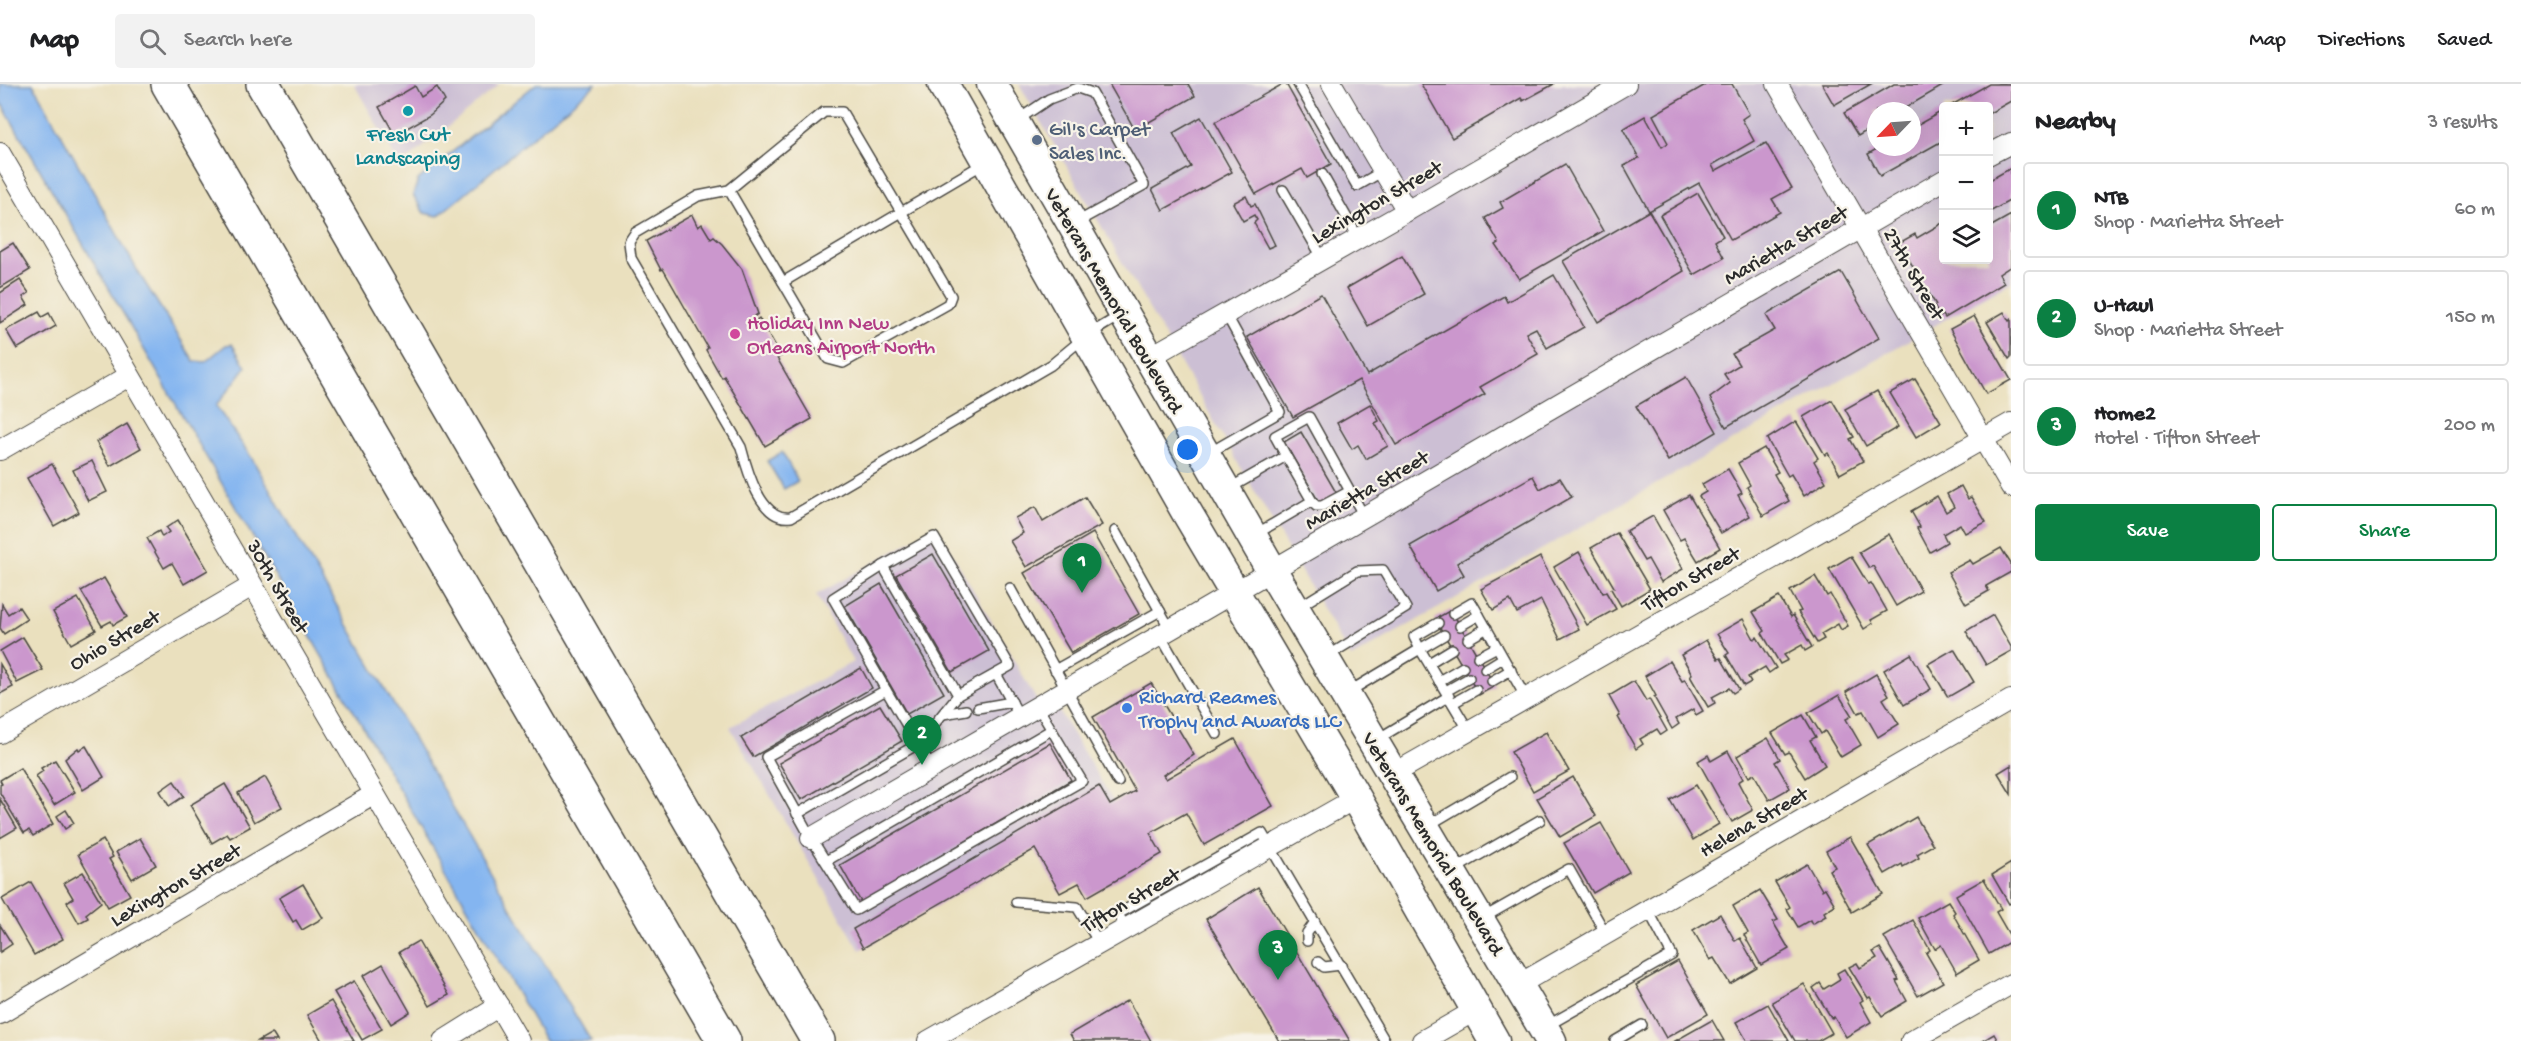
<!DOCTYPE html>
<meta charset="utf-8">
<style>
body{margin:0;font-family:"Gochi Hand",sans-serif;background:#f2f2f2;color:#202124}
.controls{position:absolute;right:18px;top:18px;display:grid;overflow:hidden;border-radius:6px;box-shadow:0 6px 24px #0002}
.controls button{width:54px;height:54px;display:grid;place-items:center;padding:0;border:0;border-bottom:2px solid #e0e0e0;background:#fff;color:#202124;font:30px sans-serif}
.compass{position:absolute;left:1867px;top:18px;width:54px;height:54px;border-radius:50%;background:#fff;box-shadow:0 6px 24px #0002;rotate:245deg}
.you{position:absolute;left:1188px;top:366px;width:21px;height:21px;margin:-15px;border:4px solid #fff;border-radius:50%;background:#1a73e8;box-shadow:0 0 0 9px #1a73e833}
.badge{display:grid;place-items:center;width:39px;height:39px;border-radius:50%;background:#0b8043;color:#fff;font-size:20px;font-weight:700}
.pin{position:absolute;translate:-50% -50px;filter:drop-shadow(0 2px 3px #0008)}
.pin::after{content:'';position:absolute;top:32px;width:21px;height:18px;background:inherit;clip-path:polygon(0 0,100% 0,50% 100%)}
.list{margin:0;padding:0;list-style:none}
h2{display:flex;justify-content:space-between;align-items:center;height:78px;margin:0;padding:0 24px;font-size:26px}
h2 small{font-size:20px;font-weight:400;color:#757577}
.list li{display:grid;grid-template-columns:39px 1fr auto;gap:18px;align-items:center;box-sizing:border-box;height:96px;margin:0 12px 12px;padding:0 12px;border:2px solid #e0e0e0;border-radius:6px}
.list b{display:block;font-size:22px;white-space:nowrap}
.list p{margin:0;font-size:20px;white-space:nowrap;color:#757577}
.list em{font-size:20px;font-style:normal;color:#757577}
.actions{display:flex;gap:12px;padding:18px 24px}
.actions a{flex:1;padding:14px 0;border:2px solid #0b8043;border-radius:6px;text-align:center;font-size:21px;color:#0b8043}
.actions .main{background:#0b8043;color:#fff}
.icon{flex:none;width:33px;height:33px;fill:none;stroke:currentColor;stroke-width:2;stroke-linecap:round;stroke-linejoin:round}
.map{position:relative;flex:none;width:2011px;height:957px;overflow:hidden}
header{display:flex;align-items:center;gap:36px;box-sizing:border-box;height:84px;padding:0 30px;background:#fff;border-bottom:2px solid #e0e0e0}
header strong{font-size:28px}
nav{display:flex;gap:33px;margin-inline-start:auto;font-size:21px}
.search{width:420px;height:54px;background:#f2f2f2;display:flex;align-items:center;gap:15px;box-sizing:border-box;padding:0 21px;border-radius:6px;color:#757577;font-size:22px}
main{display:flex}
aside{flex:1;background:#fff}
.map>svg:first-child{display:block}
</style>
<header>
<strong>Map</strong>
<div class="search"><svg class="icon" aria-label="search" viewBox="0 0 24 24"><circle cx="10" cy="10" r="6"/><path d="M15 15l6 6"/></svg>Search here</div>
<nav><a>Map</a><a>Directions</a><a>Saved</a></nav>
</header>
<main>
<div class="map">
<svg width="2011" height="957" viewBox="0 0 2011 957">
<rect width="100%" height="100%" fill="#f7f3e8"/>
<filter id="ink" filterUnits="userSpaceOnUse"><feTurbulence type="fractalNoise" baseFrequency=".0167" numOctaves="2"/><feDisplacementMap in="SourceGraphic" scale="12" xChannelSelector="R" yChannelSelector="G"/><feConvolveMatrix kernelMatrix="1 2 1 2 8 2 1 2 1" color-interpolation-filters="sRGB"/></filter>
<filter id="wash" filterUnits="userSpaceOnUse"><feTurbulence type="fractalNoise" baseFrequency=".008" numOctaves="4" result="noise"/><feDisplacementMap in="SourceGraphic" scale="24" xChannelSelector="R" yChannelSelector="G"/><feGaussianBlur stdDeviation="1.35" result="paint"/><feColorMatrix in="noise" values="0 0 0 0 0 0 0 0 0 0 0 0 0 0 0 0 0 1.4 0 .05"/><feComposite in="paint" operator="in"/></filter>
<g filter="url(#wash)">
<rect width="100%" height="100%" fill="#eae0be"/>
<g fill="#ccbfd4" fill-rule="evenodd">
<path d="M354,0H500L400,82Z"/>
<path d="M1019,0H2011V198L1351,574ZM1944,22H1988V176H1944ZM1876,27H1912V63H1876Z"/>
<path d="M937,443L1044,629L1056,622L1114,719L860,866L730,643L853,578L816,511Z"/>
</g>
<g fill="#84b5f0" stroke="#58708e" stroke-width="1.5">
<path d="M0,0H33L140,191L194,277L205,278L226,261L232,260L246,283L216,322L251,373L514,829L591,957H545L0,17Z"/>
<path d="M536,0H596L438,132L424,129L413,111L418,96Z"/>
<path d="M782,368L798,397L784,405L767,377Z"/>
</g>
<g id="blocks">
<g fill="#cb97cd">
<path d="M1109,0H1188L1195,12L1135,46Z"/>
<path d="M1283,0H1286L1331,80L1307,94L1302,85L1256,110L1215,38Z"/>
<path d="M1421,0H1554L1523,17L1521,14L1452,54Z"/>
<path d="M1707,0H1732L1749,30L1742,35L1754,57L1712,81L1715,87L1766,59L1792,104L1772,115L1780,128L1731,156L1699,99L1649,127L1624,82L1639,74L1623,45L1645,32L1662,63L1668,59L1653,31Z"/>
<path d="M1822,0H1871L1834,21Z"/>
<path d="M1894,0H1946L1900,27H1876V41L1858,52L1844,29Z"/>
<path d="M1989,0H2011V17L1988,30V22H1950Z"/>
<path d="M415,2L421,13L437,3L445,17L430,31L395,51L379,23Z"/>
<path d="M1944,26V56L1880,92L1868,70L1880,63H1912V44Z"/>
<path d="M1201,33L1232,88L1163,126L1152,105L1191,83L1173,49Z"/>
<path d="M1565,80L1603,147L1519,195L1496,161L1499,159L1485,134L1503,124L1500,118Z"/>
<path d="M2011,84V116L1988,129V97Z"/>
<path d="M1698,109L1723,152L1715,157L1724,174L1694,191L1660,131Z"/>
<path d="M1246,112L1251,122L1255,120L1275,161L1268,164L1254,139L1257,136L1254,131L1243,137L1233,119Z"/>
<path d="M1649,127L1684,187L1598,238L1563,177Z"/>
<path d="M692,131L698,143L702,140L711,155L714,153L722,160L742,185L758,230L753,233L755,237L759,234L781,272L777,274L812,335L765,362L724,292L722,294L706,266L708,264L663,185L661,186L646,157Z"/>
<path d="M2011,131V182L1999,190L2004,199L1945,234L1943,231L1940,233L1934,222L1936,221L1899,159L1915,150L1917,154L1944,138V176H1988V144Z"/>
<path d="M13,159L30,186L0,204V167Z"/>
<path d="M1402,172L1424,210L1368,242L1347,204Z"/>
<path d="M1841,188L1879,254L1726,343L1710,314L1730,299L1724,290L1739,281L1732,270L1775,246L1766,231Z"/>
<path d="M1554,191L1584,243L1547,264L1536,244L1526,249L1538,270L1480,303L1485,310L1396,361L1359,296L1293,333L1247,253L1321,210L1367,291L1504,212L1507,218Z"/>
<path d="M20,196L29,209L23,213L28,221L0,239V209Z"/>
<path d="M39,228L42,233L49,229L56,242L17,265L6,246Z"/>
<path d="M2004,228L2009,237L2011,235V273L2009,275L1987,238Z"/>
<path d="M1974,232L2011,296L1986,310L1950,245Z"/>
<path d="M1686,293L1717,348L1668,377L1636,322Z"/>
<path d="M1915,295L1941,338L1916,353L1890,309Z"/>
<path d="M1877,307L1898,343L1866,362L1845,325Z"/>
<path d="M1832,316L1854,353L1850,355L1863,377L1840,390L1828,369L1825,371L1803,333Z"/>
<path d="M1370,320L1379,337L1375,339L1388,362L1366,375L1358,361L1352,365L1337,339Z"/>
<path d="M1796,337L1818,374L1814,377L1826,398L1804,412L1791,390L1788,392L1767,355Z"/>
<path d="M127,340L141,364L110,382L96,358Z"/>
<path d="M1301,348L1337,410L1320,420L1284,358Z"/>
<path d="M1764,364L1778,388L1774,390L1789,417L1763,432L1747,403L1750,401L1738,379Z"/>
<path d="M92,377L107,408L88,417L73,386Z"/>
<path d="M52,380L79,428L54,442L27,394Z"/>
<path d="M1728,385L1742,409L1738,411L1750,432L1721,449L1699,412L1706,408L1702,400Z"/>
<path d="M1533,392L1540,405L1560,394L1572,413L1457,479L1464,491L1436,507L1410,462Z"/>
<path d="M1961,402L1968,415L1971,413L1986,438L1965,449L1960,440L1943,450L1947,458L1930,468L1917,444L1920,443L1911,427L1937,412L1946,428L1954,423L1947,410Z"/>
<path d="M1689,411L1720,464L1698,477L1684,454L1680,456L1663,426Z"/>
<path d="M1085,413L1102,441L1026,483L1010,457L1023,449L1015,434L1035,423L1043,438Z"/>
<path d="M1653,432L1683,485L1661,498L1648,475L1644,477L1626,447Z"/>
<path d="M178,436L208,486L184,500L172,479L164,484L147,454L159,447L162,453L169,448L166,444Z"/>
<path d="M1093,449L1139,530L1071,569L1024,489Z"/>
<path d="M1617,449L1650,505L1621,522L1611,505L1614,503L1591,464Z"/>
<path d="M1889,450L1921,507L1896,522L1873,482L1869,484L1859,468Z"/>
<path d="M2001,464L2011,480V488L1986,502L1989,507L1966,520L1948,488L1970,476L1973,480Z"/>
<path d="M1579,468L1603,509L1606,508L1616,525L1587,541L1554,483Z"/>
<path d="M933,470L989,567L952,588L896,491Z"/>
<path d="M1851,472L1868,500L1871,499L1887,527L1871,536L1873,539L1864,545L1829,485Z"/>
<path d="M1540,473L1579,545L1560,555L1541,516L1517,529L1510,516L1493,526L1481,505Z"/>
<path d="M1815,492L1827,512L1830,510L1848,542L1841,546L1838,540L1821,550L1824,555L1817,559L1798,528L1801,527L1790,507Z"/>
<path d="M104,494L127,533L113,541L111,537L102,542L81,507Z"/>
<path d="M881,500L944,609L907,630L845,522Z"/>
<path d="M1779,513L1791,533L1793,531L1812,563L1805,567L1802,561L1784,571L1788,576L1780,580L1762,549L1765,547L1753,528Z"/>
<path d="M78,514L96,546L71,560L53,528Z"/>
<path d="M2,520L8,530L19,523L27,535L4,550L0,544Z"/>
<path d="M1451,526L1495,602L1479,611L1435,535Z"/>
<path d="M1993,531L2011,563V567L1986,581L1966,547Z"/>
<path d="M1743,535L1754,555L1757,553L1776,584L1769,589L1765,583L1748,593L1751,598L1744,602L1726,571L1729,569L1717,550Z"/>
<path d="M23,553L43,586L17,599L0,567Z"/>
<path d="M1706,556L1718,575L1721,574L1739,605L1733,609L1729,604L1712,613L1715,619L1708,623L1690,592L1692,590L1681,571Z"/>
<path d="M1954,565L1974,598L1948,613L1928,580Z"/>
<path d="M1911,570L1931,605L1904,621L1884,586Z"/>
<path d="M1670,577L1682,597L1685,596L1703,627L1696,631L1693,625L1676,635L1679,640L1672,645L1654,613L1656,612L1645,592Z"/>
<path d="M0,580L13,603L0,610Z"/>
<path d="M861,584L872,604L753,673L741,654Z"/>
<path d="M1876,590L1889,611L1883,615L1899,640L1878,653L1863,627L1858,629L1846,608Z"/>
<path d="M1634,597L1646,617L1649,615L1667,647L1661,651L1657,645L1640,655L1643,660L1636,665L1618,633L1620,632L1609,612Z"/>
<path d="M1151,599L1194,671L1163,691L1166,695L1235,655L1273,722L1204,761L1186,729L1150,749L1162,770L1087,813L1079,799L1060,809L1035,765L863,864L853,845L1099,702L1110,721L1135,707L1093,633Z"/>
<path d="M1839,611L1852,632L1846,635L1861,661L1841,673L1825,647L1821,650L1808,629Z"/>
<path d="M880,621L902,657L801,716L779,679Z"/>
<path d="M1803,631L1816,653L1810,656L1825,681L1805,694L1789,668L1785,670L1772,649Z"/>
<path d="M1546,648L1569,687L1533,707L1511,668Z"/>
<path d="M1768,654L1780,675L1775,678L1790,704L1769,716L1754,690L1749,693L1737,672Z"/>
<path d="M1050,659L1071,696L861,818L840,781Z"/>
<path d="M86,662L104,693L83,706L65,675L78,664L79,666Z"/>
<path d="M1728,667L1743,695L1738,698L1753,726L1732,738L1698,677L1708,671L1711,677Z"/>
<path d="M55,676L75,708L54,721L36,692L43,687L41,684Z"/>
<path d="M2011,681V710L1998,689Z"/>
<path d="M20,684L53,740L33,752L29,746L24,749L0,709V701L2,700L0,696Z"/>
<path d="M265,693L282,723L254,738L238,709Z"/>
<path d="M1573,693L1596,732L1560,753L1537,714Z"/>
<path d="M174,697L184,712L169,722L160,707Z"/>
<path d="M225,700L250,743L230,754L227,750L212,759L190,721Z"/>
<path d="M1696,701L1719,740L1693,756L1670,716Z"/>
<path d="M0,715L17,744L0,754Z"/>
<path d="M66,726L74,739L65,745L57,732Z"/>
<path d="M1916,733L1933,761L1917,770L1919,774L1903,783L1902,780L1885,790L1868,761Z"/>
<path d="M1601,739L1629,788L1593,809L1564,759Z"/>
<path d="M1850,753L1883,810L1852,828L1829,786L1835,783L1826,767Z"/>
<path d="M140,754L156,781L132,795L116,768Z"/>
<path d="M103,756L113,773L109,775L130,811L108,823L78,770Z"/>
<path d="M2011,779V819L2009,820L1992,791Z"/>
<path d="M1807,780L1822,806L1825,804L1835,821L1824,828L1826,832L1812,840L1810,836L1798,843L1787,825L1790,823L1775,798Z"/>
<path d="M83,788L101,818L86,830L88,834L79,839L67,818L73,814L64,799Z"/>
<path d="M1984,795L2001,825L1996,828L2011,854V857L1989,870L1956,811Z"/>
<path d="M31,798L63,855L34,871L2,815Z"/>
<path d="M303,800L323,834L302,846L296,836L293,838L279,814Z"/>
<path d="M1258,803L1350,957H1279L1206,835Z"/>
<path d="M1760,806L1778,836L1773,838L1789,865L1761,881L1744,851L1748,849L1733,822Z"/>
<path d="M1948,817L1955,828L1953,830L1979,876L1957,889L1941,861L1935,865L1918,834Z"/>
<path d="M1720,830L1735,857L1740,854L1757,884L1730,900L1714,874L1710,876L1693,846Z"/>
<path d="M1913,836L1930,866L1926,869L1943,898L1918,912L1884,853Z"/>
<path d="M0,841L12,860L0,868Z"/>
<path d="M418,857L449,911L430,922L399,868Z"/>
<path d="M1880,864L1899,896L1896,897L1907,917L1882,932L1870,913L1868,914L1849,883L1857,879L1860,884L1877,874L1873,868Z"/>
<path d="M1678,877L1708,930L1666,954L1636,901Z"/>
<path d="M383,880L410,928L391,940L363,892Z"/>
<path d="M1844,885L1863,916L1860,918L1871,938L1846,953L1834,933L1832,935L1813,904L1820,899L1824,905L1840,895L1837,889Z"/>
<path d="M354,897L382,945L362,956L334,908Z"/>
<path d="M1804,900L1832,949L1818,957H1795L1772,918Z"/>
<path d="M1128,916L1151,957H1074L1070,950Z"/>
<path d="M331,917L354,957H322L307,931Z"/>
<path d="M1768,920L1789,957H1747L1736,938Z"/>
<path d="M1712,936L1724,957H1675Z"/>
<path d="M272,949L277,957H258Z"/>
<path d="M1994,950L1998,957H1982Z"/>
</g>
</g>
</g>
<g filter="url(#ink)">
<use href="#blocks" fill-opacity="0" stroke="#484641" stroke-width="1.5"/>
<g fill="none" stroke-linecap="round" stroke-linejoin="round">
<defs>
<g id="lane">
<path d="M1298,0L1357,102L1383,87"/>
<path d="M1016,37L1049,15L1078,4L1092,9L1144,101L1077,138"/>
<path d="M1322,90L1359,155"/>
<path d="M729,106L828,275L843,279L948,220L951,212L842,28H824L729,106L698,112L635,149L629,158L631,174L741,363C747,386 761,438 791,433L1051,281L1086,252L1121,231"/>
<path d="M1283,106L1323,175"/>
<path d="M783,198L983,80"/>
<path d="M1209,369L1280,328L1226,230"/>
<path d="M1286,372L1275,352L1309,333L1350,407"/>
<path d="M1230,404L1286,372L1312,417L1256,450"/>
<path d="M1312,417L1316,422H1322L1350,407L1365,434"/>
<path d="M1115,447L1170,545"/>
<path d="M883,482L833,514L886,606"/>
<path d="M1010,504L1118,698"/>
<path d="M1297,524L1357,487L1383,486L1406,524L1326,573"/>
<path d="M1453,530L1472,519L1479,531"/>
<path d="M1438,539L1414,553L1420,565L1444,551"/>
<path d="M1460,542L1479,531L1526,614"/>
<path d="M1160,551L1217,650"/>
<path d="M1468,555L1487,544"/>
<path d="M1478,573L1497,563"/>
<path d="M1429,579L1452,565"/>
<path d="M1485,585L1503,574"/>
<path d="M1055,586L1160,527"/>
<path d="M996,590L1020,633"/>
<path d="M1439,597L1463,583"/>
<path d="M1492,597L1511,586"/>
<path d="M1350,607L1420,565L1469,647"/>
<path d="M1446,607L1469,594"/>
<path d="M1453,619L1476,606"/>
<path d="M978,624L1012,618"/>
<path d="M943,630L966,626"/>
<path d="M1376,656L1449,612"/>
<path d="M932,684L886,606L766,673L811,754L856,826L1082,697L1038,623"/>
<path d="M797,730L918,660L958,611L883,482L934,453L1010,582L958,611"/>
<path d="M1427,742L1510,693"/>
<path d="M826,777L1051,646"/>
<path d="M1455,785L1540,736"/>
<path d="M1016,818L1077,823L1100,860"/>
<path d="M1481,835L1569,785L1606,850"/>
<path d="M1126,844L1118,830L1262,749L1385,957"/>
<path d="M1307,857V849L1315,838"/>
<path d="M1318,878L1324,883L1341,881"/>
<path d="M1545,943L1672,871L1648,826"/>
<path d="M1615,957L1642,941"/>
</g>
<g id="street">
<path d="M1332,0L1407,127"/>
<path d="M1777,0L2011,403"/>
<path d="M0,69L519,957"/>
<path d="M1988,71L2011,59"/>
<path d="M1148,274L1407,127L1626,0"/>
<path d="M0,366L129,292"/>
<path d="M0,649L252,502"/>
<path d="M1393,690L2011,339"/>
<path d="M811,754L1944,96"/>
<path d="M1518,901L2011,616"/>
<path d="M0,930L373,711"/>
<path d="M443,957L499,922"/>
<path d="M928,957L1356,714"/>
<path d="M1422,957L1476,926"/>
<path d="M1911,957L2011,900"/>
</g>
<g id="primary">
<path d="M943,0L1186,427L1356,714L1494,957"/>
<path d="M992,0L1272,487L1551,957"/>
</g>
<g id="highway">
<path d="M168,0L724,957"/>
<path d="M263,0L818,957"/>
</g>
</defs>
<use href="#lane" stroke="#484641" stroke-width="12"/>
<use href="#street" stroke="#484641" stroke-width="22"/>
<use href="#primary" stroke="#484641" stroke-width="33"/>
<use href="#highway" stroke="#484641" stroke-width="36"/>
<use href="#lane" stroke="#fff" stroke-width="9"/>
<use href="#street" stroke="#fff" stroke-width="20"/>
<use href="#primary" stroke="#fff" stroke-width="30"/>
<use href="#highway" stroke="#fff" stroke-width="33"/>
</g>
</g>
<circle fill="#0f9aa8" stroke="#f7f3e8" stroke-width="2" cx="408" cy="27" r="6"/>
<circle fill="#5c6f8a" stroke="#f7f3e8" stroke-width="2" cx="1037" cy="56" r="6"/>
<circle fill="#d1479c" stroke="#f7f3e8" stroke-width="2" cx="735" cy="250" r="6"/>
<circle fill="#3f7fe0" stroke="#f7f3e8" stroke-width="2" cx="1127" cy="624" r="6"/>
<g text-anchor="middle" stroke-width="4.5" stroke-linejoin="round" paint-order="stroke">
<g font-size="21" fill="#4e5e75" stroke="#f7f3e8" text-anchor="start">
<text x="1049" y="51">Gil's Carpet<tspan x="1049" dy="24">Sales Inc.</tspan></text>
</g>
<g font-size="21" fill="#0d838f" stroke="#f7f3e8">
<text x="408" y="56">Fresh Cut<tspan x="408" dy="24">Landscaping</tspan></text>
</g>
<g font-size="21" fill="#2b2b2b" stroke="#f7f3e8">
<text transform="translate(1376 117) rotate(-30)" y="7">Lexington Street</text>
<text transform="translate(1785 160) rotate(-30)" y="7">Marietta Street</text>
<text transform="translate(1915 189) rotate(60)" y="7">27th Street</text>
<text transform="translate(1115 216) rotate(60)" y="7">Veterans Memorial Boulevard</text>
<text transform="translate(1366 405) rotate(-30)" y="7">Marietta Street</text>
<text transform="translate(1690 494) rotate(-30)" y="7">Tifton Street</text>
<text transform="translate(279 502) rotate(60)" y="7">30th Street</text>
<text transform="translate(114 555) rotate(-30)" y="7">Ohio Street</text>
<text transform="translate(1753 737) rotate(-30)" y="7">Helena Street</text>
<text transform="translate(1434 759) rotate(59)" y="7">Veterans Memorial Boulevard</text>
<text transform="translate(175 800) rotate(-30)" y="7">Lexington Street</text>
<text transform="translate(1130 815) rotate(-30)" y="7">Tifton Street</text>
</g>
<g font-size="21" fill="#b23c85" stroke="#f7f3e8" text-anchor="start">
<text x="747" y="245">Holiday Inn New<tspan x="747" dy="24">Orleans Airport North</tspan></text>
</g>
<g font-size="21" fill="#366cbe" stroke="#f7f3e8" text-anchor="start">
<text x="1139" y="619">Richard Reames<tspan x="1139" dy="24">Trophy and Awards LLC</tspan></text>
</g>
</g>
</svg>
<div class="controls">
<button>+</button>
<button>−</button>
<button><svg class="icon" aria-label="layers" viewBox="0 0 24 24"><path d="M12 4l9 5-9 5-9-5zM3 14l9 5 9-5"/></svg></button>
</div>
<svg class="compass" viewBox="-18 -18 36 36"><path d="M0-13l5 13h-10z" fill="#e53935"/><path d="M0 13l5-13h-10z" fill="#757577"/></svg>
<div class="you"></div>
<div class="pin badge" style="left:1082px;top:509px">1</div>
<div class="pin badge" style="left:922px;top:681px">2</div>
<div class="pin badge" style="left:1278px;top:896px">3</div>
</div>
<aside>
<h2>Nearby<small>3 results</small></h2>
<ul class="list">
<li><span class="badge">1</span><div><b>NTB</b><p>Shop · Marietta Street</p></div><em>60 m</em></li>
<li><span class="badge">2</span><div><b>U-Haul</b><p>Shop · Marietta Street</p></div><em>150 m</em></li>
<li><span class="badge">3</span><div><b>Home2</b><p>Hotel · Tifton Street</p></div><em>200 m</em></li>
</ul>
<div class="actions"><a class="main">Save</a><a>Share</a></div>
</aside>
</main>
